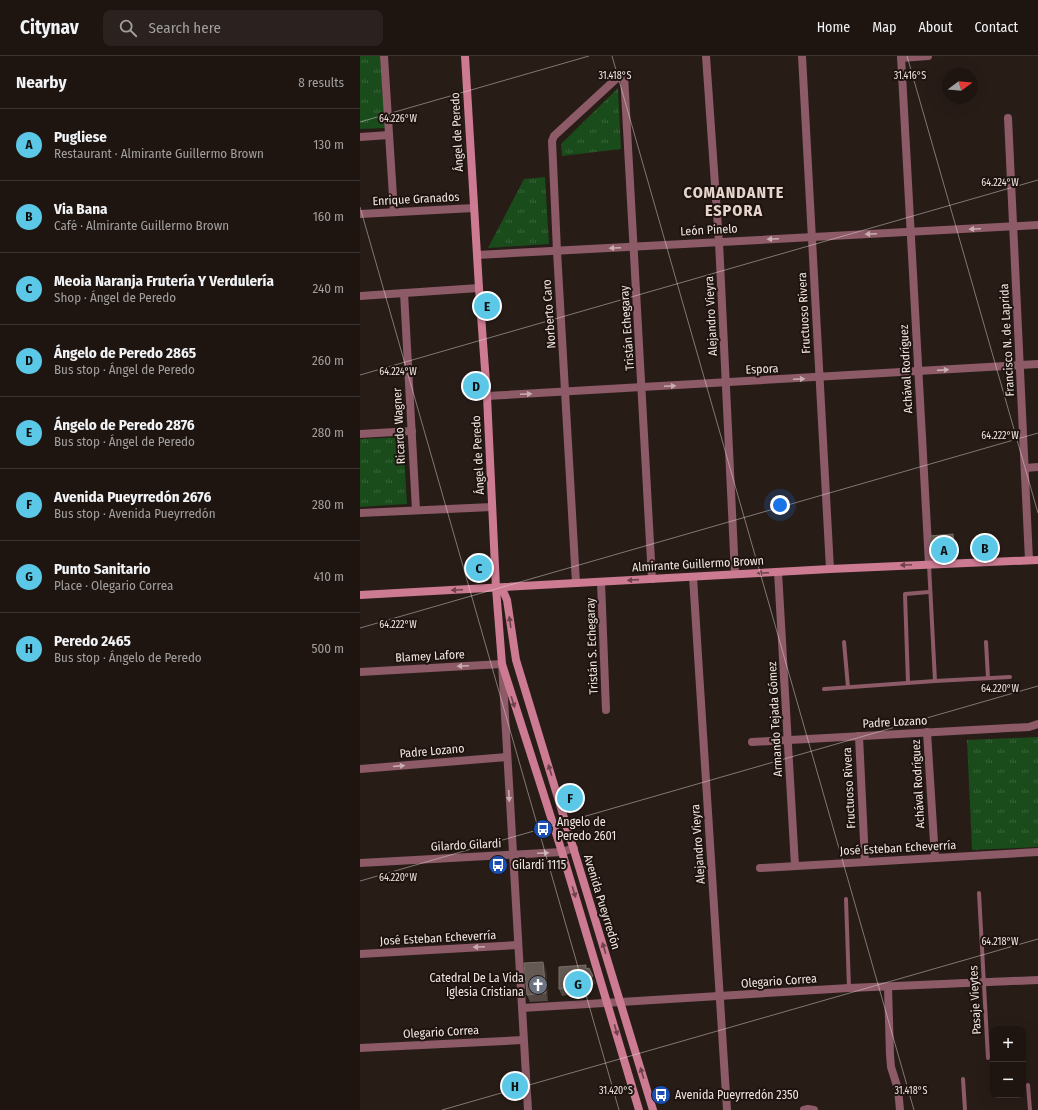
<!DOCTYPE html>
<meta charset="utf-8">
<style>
body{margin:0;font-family:"Fira Sans Condensed",sans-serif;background:#2b221f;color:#f1f3f6}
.controls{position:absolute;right:12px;bottom:12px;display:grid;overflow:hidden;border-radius:8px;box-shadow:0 4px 16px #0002}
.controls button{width:36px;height:36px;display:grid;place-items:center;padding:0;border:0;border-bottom:1px solid #3c3431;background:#1e1511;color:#f1f3f6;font:20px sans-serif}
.compass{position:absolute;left:582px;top:12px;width:36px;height:36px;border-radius:50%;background:#1e1511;box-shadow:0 4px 16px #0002;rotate:74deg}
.you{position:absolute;left:420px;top:449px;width:14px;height:14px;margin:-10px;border:3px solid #fff;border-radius:50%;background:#1a73e8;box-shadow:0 0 0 6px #1a73e833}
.badge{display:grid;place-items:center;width:26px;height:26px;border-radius:50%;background:#5bc8e7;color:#111;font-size:13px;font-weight:700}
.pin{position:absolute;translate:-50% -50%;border:2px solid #fff;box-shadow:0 1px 4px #0006}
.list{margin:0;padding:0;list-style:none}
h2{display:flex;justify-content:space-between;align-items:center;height:52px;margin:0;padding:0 16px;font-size:17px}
h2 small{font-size:13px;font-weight:400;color:#a19f9f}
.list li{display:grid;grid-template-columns:26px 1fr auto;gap:12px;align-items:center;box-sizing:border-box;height:72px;padding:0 16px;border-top:1px solid #3c3431}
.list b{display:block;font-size:15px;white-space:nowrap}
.list p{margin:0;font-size:13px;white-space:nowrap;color:#a19f9f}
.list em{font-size:13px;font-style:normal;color:#a19f9f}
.icon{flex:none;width:22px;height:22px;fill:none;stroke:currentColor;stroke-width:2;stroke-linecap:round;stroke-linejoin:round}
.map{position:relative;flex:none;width:678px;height:1054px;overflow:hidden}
header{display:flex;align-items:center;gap:24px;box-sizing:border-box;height:56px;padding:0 20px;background:#1e1511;border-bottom:1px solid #3c3431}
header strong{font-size:19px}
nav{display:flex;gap:22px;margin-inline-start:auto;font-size:14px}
.search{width:280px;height:36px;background:#2b221f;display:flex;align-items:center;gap:10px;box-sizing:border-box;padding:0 14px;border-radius:8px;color:#a19f9f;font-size:15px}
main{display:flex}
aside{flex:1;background:#1e1511}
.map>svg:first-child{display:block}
</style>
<header>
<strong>Citynav</strong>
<div class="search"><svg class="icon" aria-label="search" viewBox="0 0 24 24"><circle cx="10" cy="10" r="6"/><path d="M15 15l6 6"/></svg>Search here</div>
<nav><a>Home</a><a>Map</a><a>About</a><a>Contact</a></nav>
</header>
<main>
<aside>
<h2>Nearby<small>8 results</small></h2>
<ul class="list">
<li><span class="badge">A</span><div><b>Pugliese</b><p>Restaurant · Almirante Guillermo Brown</p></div><em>130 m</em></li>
<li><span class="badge">B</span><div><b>Via Bana</b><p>Café · Almirante Guillermo Brown</p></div><em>160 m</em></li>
<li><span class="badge">C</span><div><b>Meoia Naranja Frutería Y Verdulería</b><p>Shop · Ángel de Peredo</p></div><em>240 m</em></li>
<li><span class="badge">D</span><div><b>Ángelo de Peredo 2865</b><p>Bus stop · Ángel de Peredo</p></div><em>260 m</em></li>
<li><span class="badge">E</span><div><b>Ángelo de Peredo 2876</b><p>Bus stop · Ángel de Peredo</p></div><em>280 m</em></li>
<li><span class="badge">F</span><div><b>Avenida Pueyrredón 2676</b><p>Bus stop · Avenida Pueyrredón</p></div><em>280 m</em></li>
<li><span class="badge">G</span><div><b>Punto Sanitario</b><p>Place · Olegario Correa</p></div><em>410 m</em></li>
<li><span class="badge">H</span><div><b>Peredo 2465</b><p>Bus stop · Ángelo de Peredo</p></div><em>500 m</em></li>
</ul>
</aside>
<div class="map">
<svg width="678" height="1054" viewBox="0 0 678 1054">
<defs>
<pattern id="park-tufts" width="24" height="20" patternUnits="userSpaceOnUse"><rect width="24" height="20" fill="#194b1b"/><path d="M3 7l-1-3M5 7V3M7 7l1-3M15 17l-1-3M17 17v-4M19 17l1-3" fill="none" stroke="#3b653c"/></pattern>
</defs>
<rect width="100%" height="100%" fill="#281c17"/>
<g fill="url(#park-tufts)">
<path d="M0,0H20L25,72L0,73Z"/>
<path d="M258,32L261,93L202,100L201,88Z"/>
<path d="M185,121L189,188L128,192L164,123Z"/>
<path d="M43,381L47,448L0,451V383Z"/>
<path d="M678,681V791L612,794L607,684Z"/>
</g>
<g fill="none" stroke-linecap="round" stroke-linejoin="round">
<g stroke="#8d5a68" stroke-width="4">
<path d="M569,509L575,625"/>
<path d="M484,586L488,631"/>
<path d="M626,586L628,622"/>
<path d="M548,627L545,538L569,536"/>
<path d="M464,633L575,625L650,621"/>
<path d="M619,837L628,1002"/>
<path d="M486,843L489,932"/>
<path d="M603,1023L605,1054"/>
<path d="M668,1029L670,1054"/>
</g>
<g stroke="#8d5a68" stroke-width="8">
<path d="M24,0L34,156"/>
<path d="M346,0L359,186L375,518"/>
<path d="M442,0L470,513"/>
<path d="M541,0L569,508"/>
<path d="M541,2L568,0"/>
<path d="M648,62L669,504"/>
<path d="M0,81L29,79"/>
<path d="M0,158L114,152"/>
<path d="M117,199L678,169"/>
<path d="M44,237L56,454"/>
<path d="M0,240L119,232"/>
<path d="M127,340L678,308"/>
<path d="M0,378L52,375"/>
<path d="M665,412L678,411"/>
<path d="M0,457L132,451"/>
<path d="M418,516L435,810"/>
<path d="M333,521L367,1054"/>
<path d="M241,526L246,654"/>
<path d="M216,527L197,195L192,85L194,80L257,22L264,19L292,523"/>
<path d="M0,616L142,608L168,1054"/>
<path d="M567,676L575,802"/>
<path d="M499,680L505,806"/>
<path d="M392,686L669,671L678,668"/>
<path d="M0,713L147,701"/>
<path d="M0,807L202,796L214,792"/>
<path d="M400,812L678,796"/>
<path d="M0,898L158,889"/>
<path d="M528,931L530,999L531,1011L538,1033L540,1054"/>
<path d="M162,952L489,932L678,924"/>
<path d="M0,992L163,984"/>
<path d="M444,1054L448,1053L454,1054"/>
</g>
<g stroke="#cd7b93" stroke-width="8">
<path d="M105,0L119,232L127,340L136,532L142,608L202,796L279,1054"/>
<path d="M136,532L144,537L147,544L156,604L293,1054"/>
<path d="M0,539L470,513L678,504"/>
</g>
</g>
<g fill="#554842">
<path d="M633,485V499L618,500L616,495Z"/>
<path d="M595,486L596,502L573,503L570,495Z"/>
<path d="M125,504L126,518L120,523H113L111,518Z"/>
<path d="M186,913L188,945L170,946L167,939Z"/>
<path d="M227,913L236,927L233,929L230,935L202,940L199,933Z"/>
</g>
<g fill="#3c2f2a">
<path d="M593,478L595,486L596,502L594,494Z"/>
<path d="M631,480L633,485V499L631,494Z"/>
<path d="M123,499L125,504L126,518L120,523L118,518Z"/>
<path d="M183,906L186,913L188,945L186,937Z"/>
<path d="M233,920L236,927L233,929L230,935L228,927L230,922Z"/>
</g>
<g fill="#655953" stroke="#7b6f6a">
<path d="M593,478L594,494L570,495V480Z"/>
<path d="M616,480H631V494L616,495Z"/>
<path d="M123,499L124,513L118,518H111V501Z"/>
<path d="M183,906L186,937L167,939L164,907Z"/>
<path d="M226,909V913L229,912L233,920L230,922L228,927L199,933V911Z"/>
</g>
<defs><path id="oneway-solid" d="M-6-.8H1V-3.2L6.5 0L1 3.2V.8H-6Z"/></defs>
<g fill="#c8aeb1">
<use href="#oneway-solid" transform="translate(615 173) rotate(177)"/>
<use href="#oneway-solid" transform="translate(511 178) rotate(177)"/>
<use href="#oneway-solid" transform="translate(413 183) rotate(177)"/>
<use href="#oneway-solid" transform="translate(255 192) rotate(177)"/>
<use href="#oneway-solid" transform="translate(583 314) rotate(-4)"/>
<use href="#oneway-solid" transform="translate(439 323) rotate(-3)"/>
<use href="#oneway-solid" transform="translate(310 330) rotate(-3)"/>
<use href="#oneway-solid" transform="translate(166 338) rotate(-3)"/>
<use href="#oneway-solid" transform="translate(103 610) rotate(177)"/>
<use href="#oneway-solid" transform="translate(39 710) rotate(-5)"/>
<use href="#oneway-solid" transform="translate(149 740) rotate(87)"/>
<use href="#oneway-solid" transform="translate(183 797) rotate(-3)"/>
<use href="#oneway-solid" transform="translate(119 891) rotate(177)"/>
</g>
<g fill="#6d424a">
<use href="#oneway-solid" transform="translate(546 509) rotate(177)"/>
<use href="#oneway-solid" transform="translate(403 517) rotate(177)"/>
<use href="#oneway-solid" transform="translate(273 524) rotate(176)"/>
<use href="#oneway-solid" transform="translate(97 534) rotate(177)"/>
<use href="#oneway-solid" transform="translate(150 566) rotate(-98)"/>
<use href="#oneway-solid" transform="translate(153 646) rotate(72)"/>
<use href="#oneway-solid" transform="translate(190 714) rotate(-107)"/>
<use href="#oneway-solid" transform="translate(214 836) rotate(73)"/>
<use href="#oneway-solid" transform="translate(244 892) rotate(-107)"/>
<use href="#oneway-solid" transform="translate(256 974) rotate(74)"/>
<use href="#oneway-solid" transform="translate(282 1017) rotate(-107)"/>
</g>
<path fill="none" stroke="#efe6e2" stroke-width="1" stroke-opacity="0.45" d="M252,0L554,1054M547,0L678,457M0,66L229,0M0,151L259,1054M0,319L678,124M0,572L678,377M0,825L678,630M82,1054L678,883"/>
<defs>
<symbol id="bus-disc" viewBox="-11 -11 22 22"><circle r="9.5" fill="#1a4fb4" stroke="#1e130e"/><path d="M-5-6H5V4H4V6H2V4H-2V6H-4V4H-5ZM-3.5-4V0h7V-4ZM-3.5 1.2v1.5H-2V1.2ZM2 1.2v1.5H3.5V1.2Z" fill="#fff"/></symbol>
<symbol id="church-disc" viewBox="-11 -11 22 22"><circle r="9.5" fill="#6b7280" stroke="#1e130e"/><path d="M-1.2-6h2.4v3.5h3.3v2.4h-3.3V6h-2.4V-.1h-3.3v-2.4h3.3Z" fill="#fff"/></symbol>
</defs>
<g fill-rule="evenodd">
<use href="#bus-disc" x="172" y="762" width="22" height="22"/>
<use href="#bus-disc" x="127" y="798" width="22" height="22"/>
<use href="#church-disc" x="167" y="918" width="22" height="22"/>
<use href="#bus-disc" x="290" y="1028" width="22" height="22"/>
</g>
<g text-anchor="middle" stroke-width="4" stroke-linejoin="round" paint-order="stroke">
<g font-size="12" fill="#efe6e2" stroke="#1e130e">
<text transform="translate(97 76) rotate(-93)" y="4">Ángel de Peredo</text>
<text transform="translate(56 143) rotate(-3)" y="4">Enrique Granados</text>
<text transform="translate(349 174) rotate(-3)" y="4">León Pinelo</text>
<text transform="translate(444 257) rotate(-93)" y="4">Fructuoso Rivera</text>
<text transform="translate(189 258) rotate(-94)" y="4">Norberto Caro</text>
<text transform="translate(351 260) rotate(-93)" y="4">Alejandro Vieyra</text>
<text transform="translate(267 272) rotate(-94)" y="4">Tristán Echegaray</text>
<text transform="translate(647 284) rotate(-93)" y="4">Francisco N. de Laprida</text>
<text transform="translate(402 313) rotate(-3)" y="4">Espora</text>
<text transform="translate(546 313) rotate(-93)" y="4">Achával Rodríguez</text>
<text transform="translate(39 370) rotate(-93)" y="4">Ricardo Wagner</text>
<text transform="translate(118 399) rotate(-93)" y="4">Ángel de Peredo</text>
<text transform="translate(338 508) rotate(-3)" y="4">Almirante Guillermo Brown</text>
<text transform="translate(232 590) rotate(-92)" y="4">Tristán S. Echegaray</text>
<text transform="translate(70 600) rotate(-3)" y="4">Blamey Lafore</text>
<text transform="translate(415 663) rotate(-93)" y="4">Armando Tejada Gómez</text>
<text transform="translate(535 666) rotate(-3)" y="4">Padre Lozano</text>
<text transform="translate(72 695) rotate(-5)" y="4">Padre Lozano</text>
<text transform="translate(558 728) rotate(-93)" y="4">Achával Rodríguez</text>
<text transform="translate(489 732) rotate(-93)" y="4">Fructuoso Rivera</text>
<text transform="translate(338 788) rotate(-94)" y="4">Alejandro Vieyra</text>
<text transform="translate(106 789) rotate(-3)" y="4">Gilardo Gilardi</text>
<text transform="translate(538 792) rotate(-3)" y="4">José Esteban Echeverría</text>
<text transform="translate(242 846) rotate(73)" y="4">Avenida Pueyrredón</text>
<text transform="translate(78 882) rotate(-3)" y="4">José Esteban Echeverría</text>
<text transform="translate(419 925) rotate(-4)" y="4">Olegario Correa</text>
<text transform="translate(615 944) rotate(-93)" y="4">Pasaje Vieytes</text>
<text transform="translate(81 976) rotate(-3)" y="4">Olegario Correa</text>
</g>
<g font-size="12" fill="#efe6e2" stroke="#1e130e" text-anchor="start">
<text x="197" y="770">Angelo de<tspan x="197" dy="14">Peredo 2601</tspan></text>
<text x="152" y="813">Gilardi 1115</text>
<text x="164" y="926" text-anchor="end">Catedral De La Vida<tspan x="164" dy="14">Iglesia Cristiana</tspan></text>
<text x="315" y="1043">Avenida Pueyrredón 2350</text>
</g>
<g font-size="16" font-weight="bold" letter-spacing="1" fill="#e6d5cd" stroke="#1e130e">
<text x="374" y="142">COMANDANTE<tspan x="374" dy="18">ESPORA</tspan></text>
</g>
</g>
<g font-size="10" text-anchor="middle" fill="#efe6e2" stroke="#1e130e" stroke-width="4" stroke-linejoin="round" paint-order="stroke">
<text x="255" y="23">31.418°S</text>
<text x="550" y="23">31.416°S</text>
<text x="38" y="66">64.226°W</text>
<text x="640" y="130">64.224°W</text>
<text x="38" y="319">64.224°W</text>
<text x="640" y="383">64.222°W</text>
<text x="38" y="572">64.222°W</text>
<text x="640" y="636">64.220°W</text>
<text x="38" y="825">64.220°W</text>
<text x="640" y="889">64.218°W</text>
<text x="256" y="1038">31.420°S</text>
<text x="551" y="1038">31.418°S</text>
</g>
</svg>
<div class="controls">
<button>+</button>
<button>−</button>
</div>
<svg class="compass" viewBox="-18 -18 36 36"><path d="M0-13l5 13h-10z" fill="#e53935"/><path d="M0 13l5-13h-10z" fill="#a19f9f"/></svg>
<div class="you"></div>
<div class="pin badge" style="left:584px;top:494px">A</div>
<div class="pin badge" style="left:625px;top:492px">B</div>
<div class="pin badge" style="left:119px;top:512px">C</div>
<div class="pin badge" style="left:116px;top:330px">D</div>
<div class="pin badge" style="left:127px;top:250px">E</div>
<div class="pin badge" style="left:210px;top:742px">F</div>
<div class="pin badge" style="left:218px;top:928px">G</div>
<div class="pin badge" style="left:155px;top:1030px">H</div>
</div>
</main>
